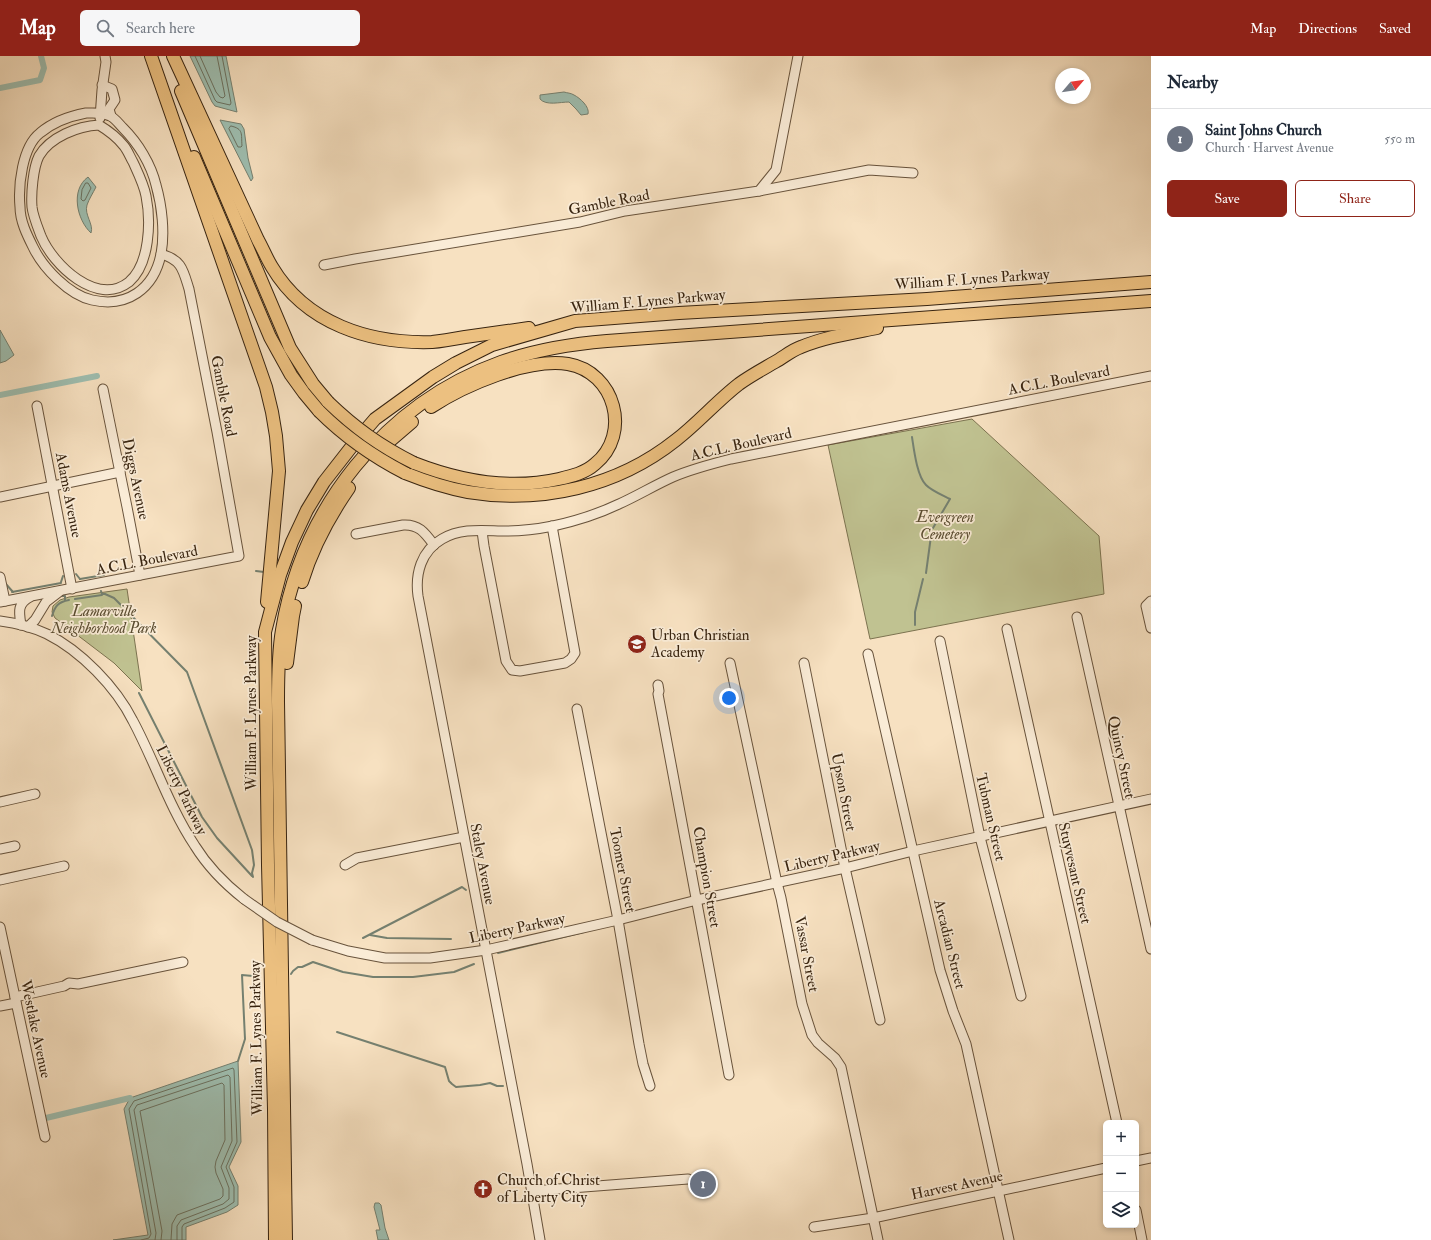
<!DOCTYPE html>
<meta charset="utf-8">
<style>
body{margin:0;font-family:"IM FELL Double Pica",serif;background:#f6f6f7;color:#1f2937}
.controls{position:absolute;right:12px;bottom:12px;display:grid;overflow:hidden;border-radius:6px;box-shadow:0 2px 6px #0003}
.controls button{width:36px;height:36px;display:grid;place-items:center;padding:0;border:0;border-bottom:1px solid #e0e1e3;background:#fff;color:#1f2937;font:20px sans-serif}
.compass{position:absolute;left:1055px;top:12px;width:36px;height:36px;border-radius:50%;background:#fff;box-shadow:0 2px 6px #0003;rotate:61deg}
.you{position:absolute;left:729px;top:642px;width:14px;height:14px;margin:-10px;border:3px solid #fff;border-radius:50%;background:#1a73e8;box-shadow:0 0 0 6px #1a73e833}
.badge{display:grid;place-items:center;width:26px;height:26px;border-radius:50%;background:#8f2418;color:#fff;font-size:13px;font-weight:700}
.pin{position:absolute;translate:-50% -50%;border:2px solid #fff;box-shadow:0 1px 4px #0006}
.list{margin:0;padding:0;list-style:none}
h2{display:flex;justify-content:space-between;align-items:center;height:52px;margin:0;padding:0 16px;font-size:17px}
h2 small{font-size:13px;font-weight:400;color:#747a83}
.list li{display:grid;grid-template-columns:26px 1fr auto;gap:12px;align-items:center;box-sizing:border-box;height:60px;padding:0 16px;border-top:1px solid #e0e1e3}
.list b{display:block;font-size:15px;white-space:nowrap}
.list p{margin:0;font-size:13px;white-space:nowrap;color:#747a83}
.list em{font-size:13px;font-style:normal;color:#747a83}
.actions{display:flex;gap:8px;padding:12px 16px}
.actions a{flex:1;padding:9px 0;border:1px solid #8f2418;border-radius:6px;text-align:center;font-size:14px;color:#8f2418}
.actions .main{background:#8f2418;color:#fff}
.icon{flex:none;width:22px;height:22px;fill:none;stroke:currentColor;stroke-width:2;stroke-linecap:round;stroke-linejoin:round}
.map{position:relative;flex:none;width:1151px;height:1184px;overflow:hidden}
header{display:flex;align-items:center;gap:24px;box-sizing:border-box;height:56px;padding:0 20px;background:#8f2418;color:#fff}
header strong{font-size:19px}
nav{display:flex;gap:22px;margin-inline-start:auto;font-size:14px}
.search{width:280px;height:36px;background:#f6f6f7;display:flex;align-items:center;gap:10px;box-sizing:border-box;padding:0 14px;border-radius:6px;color:#747a83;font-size:15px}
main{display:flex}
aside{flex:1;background:#fff}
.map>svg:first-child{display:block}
</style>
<header>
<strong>Map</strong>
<div class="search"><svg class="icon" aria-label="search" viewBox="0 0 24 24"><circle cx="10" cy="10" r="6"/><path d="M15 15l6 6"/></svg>Search here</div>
<nav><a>Map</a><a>Directions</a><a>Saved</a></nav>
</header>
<main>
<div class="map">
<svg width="1151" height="1184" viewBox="0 0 1151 1184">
<rect width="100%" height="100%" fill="#f7e1c1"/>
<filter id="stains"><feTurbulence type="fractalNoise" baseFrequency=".005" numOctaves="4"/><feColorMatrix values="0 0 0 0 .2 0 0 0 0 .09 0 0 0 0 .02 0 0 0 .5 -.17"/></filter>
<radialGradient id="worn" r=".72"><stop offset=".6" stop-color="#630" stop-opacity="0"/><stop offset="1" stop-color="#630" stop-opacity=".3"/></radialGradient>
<g fill="#c0c291" stroke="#7c7350">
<path d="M972,363L1099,480L1104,538L870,583L828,389Z"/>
<path d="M127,533L142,635L114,607L55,562L52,556L53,550L60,544L69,541Z"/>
</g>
<g fill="#9ebeb0" stroke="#758070">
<path d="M190,0H226L237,56L215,50L212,46Z"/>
<path d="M564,36C567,37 571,37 574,39C580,42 590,51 588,58L581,59L576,53L569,46C560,46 546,50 540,43V39Z"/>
<path d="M220,64L241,68L244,73L248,102L253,122L251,125Z"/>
<path d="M88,121L96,131C93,137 89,143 87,149C84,159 94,168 91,177C77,164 70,134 88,121Z"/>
<path d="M0,274L14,299L6,305L0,307Z"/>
<path d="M238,1005L241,1086L229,1111L238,1130V1149L227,1156L186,1171V1184H113L148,1179L124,1053L130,1042Z"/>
<path d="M375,1147H379L381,1149L385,1172L389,1184H378L376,1174H380L374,1151Z"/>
</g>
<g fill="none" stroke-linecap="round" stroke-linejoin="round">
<g stroke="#6b7160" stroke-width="1">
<path d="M195,0L215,44L217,46L230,49L231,47L222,0"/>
<path d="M200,0L216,36L220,41L223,42L225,40L217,0"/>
<path d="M231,70C244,73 241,78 242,90L241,91H238L229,73Z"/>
<path d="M86,127H88L91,132L85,144L83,145L81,143L82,134Z"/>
<path d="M141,1184L149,1182L151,1178L129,1053L134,1045L233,1012L234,1014L237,1086L226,1111L234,1131V1146L225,1152L184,1168L182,1171V1184"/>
<path d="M155,1184L156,1177L134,1054L137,1049L228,1019L230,1021L232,1085L221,1111L229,1132V1143L223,1148L181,1164L177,1170V1184"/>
<path d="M161,1184L162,1175L140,1055L222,1027L224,1029L225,1084L216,1105L215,1111L216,1117L223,1133V1140L220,1143L177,1159L172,1168L171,1184"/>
</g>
<g stroke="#758070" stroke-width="2">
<path d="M912,381C914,394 917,420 926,429C932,435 942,439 950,443L933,472"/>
<path d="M256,515L264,516"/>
<path d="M926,517L931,480"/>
<path d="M76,518L80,523"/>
<path d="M80,523L104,519"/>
<path d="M61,526L63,520"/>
<path d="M5,527L13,536"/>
<path d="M101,535L102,538H105L114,542L187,616L252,794L254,809L252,817L253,821"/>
<path d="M12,536L61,527"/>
<path d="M62,540H65V544"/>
<path d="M75,543L102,539"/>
<path d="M52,560C55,550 58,546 69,544"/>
<path d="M915,569V556L923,523"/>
<path d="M139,637L202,761L217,782L252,820"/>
<path d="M370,879L387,882L451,883"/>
<path d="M363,882L462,831L466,834"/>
<path d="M498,897L584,876"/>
<path d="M291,918L293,915L298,911H302L313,906L343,916L373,921H413L454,916L474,908"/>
<path d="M337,976L445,1011L449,1025L452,1028L456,1031L480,1029L490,1027L497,1030H503"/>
<path d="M238,1005L245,983L242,919L253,920"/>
</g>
<g stroke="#9ebeb0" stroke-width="6">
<path d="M0,32L40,24L44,12L41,0"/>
<path d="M0,339L97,320"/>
<path d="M46,1062L130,1042"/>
</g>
<defs>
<g id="minor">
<path d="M102,29L112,33L115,44L109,53L111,60"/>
<path d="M86,57C95,57 102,56 110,60C115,62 119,68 123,72C138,87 151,108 156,129C162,150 165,177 161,198C154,233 127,252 92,244C69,239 43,212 33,191C27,179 20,165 20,151C18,130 22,91 40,77C53,66 70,60 86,57Z"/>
<path d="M100,62L102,34L106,6L105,0"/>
<path d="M99,69C109,75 117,81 124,90C128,95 130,101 133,106C138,117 144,129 146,140C151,165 150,208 129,226C97,251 53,209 41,180C38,172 33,160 32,151C31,138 33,112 39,100C50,81 78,70 99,69Z"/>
<path d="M759,135L869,114L913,117"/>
<path d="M324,209L355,203L580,166L625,155L759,135L776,114L798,0"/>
<path d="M103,333L127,451L140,519"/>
<path d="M37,350L72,533"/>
<path d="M0,441L120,416"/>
<path d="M482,475L484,490L506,605L512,614L520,615L565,607L571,603L575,597L552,470"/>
<path d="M356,478L403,469C419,468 425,477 434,489"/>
<path d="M0,521L5,545"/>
<path d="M1151,545L1146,550L1151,572"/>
<path d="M0,546L239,500L217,376L189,233C183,214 182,204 161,198"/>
<path d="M1077,561L1151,893"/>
<path d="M0,565C16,567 32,571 47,578C81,595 116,631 133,665C155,706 169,751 195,790C208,811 225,828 244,843"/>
<path d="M21,569C19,556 17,548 30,541"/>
<path d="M28,571L35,564L46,546L59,536"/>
<path d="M1007,573L1117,1067"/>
<path d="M940,585L980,781L1021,940"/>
<path d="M868,598L940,914L953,955L966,988L1009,1184"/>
<path d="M730,607L777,827L781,842L802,948L812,979L818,987L835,1002L841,1011L878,1184"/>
<path d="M804,607L845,812L880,964"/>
<path d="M658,629L659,635L658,638L729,1019"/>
<path d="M577,653L618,864L639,988L643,1008L650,1030"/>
<path d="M0,746L35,738"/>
<path d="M0,793L15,790"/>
<path d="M345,809L357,802L464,781"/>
<path d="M0,824L64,810"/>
<path d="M0,871L45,1081"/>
<path d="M312,884L348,895L385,902H430L486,894L618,864L697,844L845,812L913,795L1151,743"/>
<path d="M15,941L64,930L69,927L78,928L183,906"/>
<path d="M0,950L16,947"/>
<path d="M1136,1105L1151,1102"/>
<path d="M532,1135L688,1123"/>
<path d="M1136,1154L1142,1184"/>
<path d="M814,1171L873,1162L1106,1112"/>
<path d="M540,1184L527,1108L418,540C415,518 421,495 442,483C462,471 485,475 507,475C523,475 538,473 553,470C576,465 598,458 619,448C637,440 655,429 673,421C692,413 711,408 731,403L1151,320"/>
</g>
<g id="highway">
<path d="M151,0L266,331L272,356L276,380L279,415L267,546"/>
<path d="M173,0L258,184C263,193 267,203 272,211C306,268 370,288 432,286C443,285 454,283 465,281C486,278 507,275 529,272"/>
<path d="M181,35L290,292L313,328L328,346"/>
<path d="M194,101L270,281L291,319L304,337L319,355"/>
<path d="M377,398L391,384L412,366"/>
<path d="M414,407C460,425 510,434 559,423C572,420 585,417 595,408C632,378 615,316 568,308C527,302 465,329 431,351"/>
<path d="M405,417C425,425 446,432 468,436C541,448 617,431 676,384C698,367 717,345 739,328C750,320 763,313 775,306C784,301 792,294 801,291C825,281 852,277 877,272"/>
<path d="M302,526C312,493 329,461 349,432"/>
<path d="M287,607L293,560L295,550"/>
<path d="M275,1184L274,1053L268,809L265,576L280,519L292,486L307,454L324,426L356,385L375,363L433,321L456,307L492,289L575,265L679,257L927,243L1151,226"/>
<path d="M286,1184L278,646C278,622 278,597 282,574C302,453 384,348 501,306C535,294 570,288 607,285L1151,245"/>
</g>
</defs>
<use href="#minor" stroke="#68533c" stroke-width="11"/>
<use href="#highway" stroke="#382410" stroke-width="14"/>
<use href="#minor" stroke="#faecd7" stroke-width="9"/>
<use href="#highway" stroke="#ecc080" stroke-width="12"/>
<defs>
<path id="minor-bridge" d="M244,843L277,866L312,884"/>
<g id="highway-bridge">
<path d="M328,346C355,372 380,390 414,407"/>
<path d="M319,355C345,381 372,400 405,417"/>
</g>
</defs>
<use href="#minor-bridge" stroke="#68533c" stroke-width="11" stroke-linecap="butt"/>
<use href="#highway-bridge" stroke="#382410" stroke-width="14" stroke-linecap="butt"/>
<use href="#minor-bridge" stroke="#faecd7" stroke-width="9"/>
<use href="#highway-bridge" stroke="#ecc080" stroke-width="12"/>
</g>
<defs>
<symbol id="school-disc" viewBox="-11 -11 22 22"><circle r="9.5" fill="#8f2418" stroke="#faecd7"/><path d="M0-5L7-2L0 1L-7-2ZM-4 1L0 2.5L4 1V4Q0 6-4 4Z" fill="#fff"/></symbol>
<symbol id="church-disc" viewBox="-11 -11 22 22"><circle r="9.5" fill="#8f2418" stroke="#faecd7"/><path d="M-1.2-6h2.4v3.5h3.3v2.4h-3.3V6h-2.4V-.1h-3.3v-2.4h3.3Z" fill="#fff"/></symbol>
</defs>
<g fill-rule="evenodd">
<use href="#school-disc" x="626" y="577" width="22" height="22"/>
<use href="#church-disc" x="472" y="1122" width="22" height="22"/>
</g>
<g text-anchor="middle" stroke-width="3.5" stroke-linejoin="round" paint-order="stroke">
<g font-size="15" fill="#382410" stroke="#faecd7">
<text transform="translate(609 146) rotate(-11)" y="5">Gamble Road</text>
<text transform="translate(972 223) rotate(-4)" y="5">William F. Lynes Parkway</text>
<text transform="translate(648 245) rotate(-5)" y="5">William F. Lynes Parkway</text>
<text transform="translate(1059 324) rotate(-11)" y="5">A.C.L. Boulevard</text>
<text transform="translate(224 340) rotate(79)" y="5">Gamble Road</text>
<text transform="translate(741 388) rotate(-13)" y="5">A.C.L. Boulevard</text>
<text transform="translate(136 423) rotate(78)" y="5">Diggs Avenue</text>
<text transform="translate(69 439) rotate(79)" y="5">Adams Avenue</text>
<text transform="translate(147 504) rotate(-11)" y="5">A.C.L. Boulevard</text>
<text transform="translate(251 657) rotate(-90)" y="5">William F. Lynes Parkway</text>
<text transform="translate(1122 701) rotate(78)" y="5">Quincy Street</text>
<text transform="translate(182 734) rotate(64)" y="5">Liberty Parkway</text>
<text transform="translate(844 736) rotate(79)" y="5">Upson Street</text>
<text transform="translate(991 761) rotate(77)" y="5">Tubman Street</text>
<text transform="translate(832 800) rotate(-13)" y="5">Liberty Parkway</text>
<text transform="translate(483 808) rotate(79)" y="5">Staley Avenue</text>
<text transform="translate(623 814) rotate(79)" y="5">Toomer Street</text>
<text transform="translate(1075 817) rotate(77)" y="5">Stuyvesant Street</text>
<text transform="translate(707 821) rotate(80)" y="5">Champion Street</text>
<text transform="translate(517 872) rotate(-12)" y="5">Liberty Parkway</text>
<text transform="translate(950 888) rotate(76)" y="5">Arcadian Street</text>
<text transform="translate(807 898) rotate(79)" y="5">Vassar Street</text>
<text transform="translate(36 973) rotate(78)" y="5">Westlake Avenue</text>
<text transform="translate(256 982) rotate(-91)" y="5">William F. Lynes Parkway</text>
<text transform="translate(957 1129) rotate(-12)" y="5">Harvest Avenue</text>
</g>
<g font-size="15" font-style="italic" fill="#5a4c30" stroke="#faecd7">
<text x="945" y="466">Evergreen<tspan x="945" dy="17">Cemetery</tspan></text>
<text x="104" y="560">Lamarville<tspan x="104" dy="17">Neighborhood Park</tspan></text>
</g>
<g font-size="15" fill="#382410" stroke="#faecd7" text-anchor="start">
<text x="651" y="584">Urban Christian<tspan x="651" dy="17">Academy</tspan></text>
<text x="497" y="1129">Church of Christ<tspan x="497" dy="17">of Liberty City</tspan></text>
</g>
</g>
<rect width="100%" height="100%" filter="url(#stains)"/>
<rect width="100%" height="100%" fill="url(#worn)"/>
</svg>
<div class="controls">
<button>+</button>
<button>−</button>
<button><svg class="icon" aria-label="layers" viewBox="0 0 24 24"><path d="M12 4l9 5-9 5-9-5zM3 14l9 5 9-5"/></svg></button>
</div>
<svg class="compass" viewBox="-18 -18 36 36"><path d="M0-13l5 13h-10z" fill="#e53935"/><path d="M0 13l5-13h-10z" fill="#747a83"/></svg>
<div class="you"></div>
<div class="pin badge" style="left:703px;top:1128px;background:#6b7280">1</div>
</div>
<aside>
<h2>Nearby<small></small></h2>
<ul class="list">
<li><span class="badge" style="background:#6b7280">1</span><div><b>Saint Johns Church</b><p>Church · Harvest Avenue</p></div><em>550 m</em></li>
</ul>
<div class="actions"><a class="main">Save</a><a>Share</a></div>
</aside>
</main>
